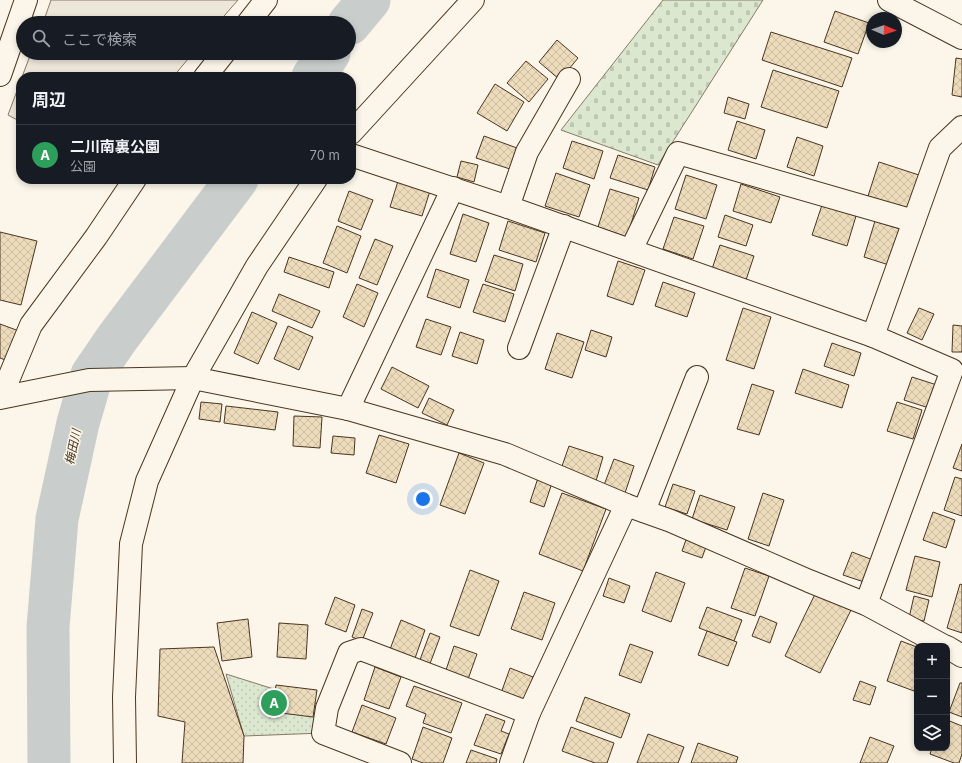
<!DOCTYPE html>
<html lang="ja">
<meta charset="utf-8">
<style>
body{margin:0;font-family:Inter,"Noto Sans JP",sans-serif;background:#242831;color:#f1f3f6}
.controls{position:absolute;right:12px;bottom:12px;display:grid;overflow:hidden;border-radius:8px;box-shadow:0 2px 6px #0003}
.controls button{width:36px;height:36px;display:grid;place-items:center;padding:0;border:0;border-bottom:1px solid #363941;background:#171b24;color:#f1f3f6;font:20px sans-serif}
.compass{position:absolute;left:866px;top:12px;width:36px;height:36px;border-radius:50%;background:#171b24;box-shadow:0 2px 6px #0003;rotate:92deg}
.you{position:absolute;left:423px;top:499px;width:14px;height:14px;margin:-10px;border:3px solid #fff;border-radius:50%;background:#1a73e8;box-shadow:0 0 0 6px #1a73e833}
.badge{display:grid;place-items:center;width:26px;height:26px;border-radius:50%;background:#c62828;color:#fff;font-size:13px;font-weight:700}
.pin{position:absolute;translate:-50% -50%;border:2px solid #fff;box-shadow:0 1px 4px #0006}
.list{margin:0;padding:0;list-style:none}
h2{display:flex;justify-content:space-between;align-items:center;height:52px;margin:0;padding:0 16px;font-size:17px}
h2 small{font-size:13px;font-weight:400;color:#9ea1a6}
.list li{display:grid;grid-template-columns:26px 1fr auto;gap:12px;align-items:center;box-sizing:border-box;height:60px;padding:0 16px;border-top:1px solid #363941}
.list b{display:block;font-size:15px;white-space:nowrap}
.list p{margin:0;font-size:13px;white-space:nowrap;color:#9ea1a6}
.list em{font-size:13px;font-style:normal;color:#9ea1a6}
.icon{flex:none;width:22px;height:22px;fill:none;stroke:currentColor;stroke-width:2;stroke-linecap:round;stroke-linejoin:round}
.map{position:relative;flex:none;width:962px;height:763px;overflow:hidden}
.search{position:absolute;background:#171b24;box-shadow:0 2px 6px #0003;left:16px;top:16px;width:340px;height:44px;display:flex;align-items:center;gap:10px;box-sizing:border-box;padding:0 14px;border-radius:22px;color:#9ea1a6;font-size:15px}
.panel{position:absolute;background:#171b24;box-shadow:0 2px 6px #0003;left:16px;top:72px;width:340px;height:112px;border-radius:16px}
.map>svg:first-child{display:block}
</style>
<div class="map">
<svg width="962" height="763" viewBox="0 0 962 763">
<defs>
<pattern id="grass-dots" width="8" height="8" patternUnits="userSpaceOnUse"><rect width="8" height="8" fill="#dce7d0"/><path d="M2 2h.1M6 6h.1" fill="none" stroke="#bec7b2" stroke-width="1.8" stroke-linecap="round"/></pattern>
<pattern id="cemetery-stones" width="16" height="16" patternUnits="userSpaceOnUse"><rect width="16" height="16" fill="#dce7d0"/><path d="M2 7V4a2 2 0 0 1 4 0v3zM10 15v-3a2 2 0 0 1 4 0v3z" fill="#bec7b2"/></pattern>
<pattern id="building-cross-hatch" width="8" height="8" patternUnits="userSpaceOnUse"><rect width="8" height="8" fill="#ecdcbc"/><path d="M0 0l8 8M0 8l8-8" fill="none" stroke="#ccbda1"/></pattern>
</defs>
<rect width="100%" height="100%" fill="#fbf6e9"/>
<path fill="url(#grass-dots)" stroke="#887966" d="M226,674L299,697L327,708L323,733L244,736Z"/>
<path fill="url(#cemetery-stones)" stroke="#887966" d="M663,0H763L658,165L561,130Z"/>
<g fill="#ede7d9" stroke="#887966">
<path d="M51,0H238L218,23H43Z"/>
<path d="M31,53H193L173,77H22Z"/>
<path d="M21,80V122L8,115Z"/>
</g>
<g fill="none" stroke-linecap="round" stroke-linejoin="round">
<g stroke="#c9cecd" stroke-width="43">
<path d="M349,24L369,0"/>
<path d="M313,77L329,53"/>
<path d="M49,763L48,627L57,519L78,423L92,375L118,337L237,179"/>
</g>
</g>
<g fill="url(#building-cross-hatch)" stroke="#4a3520">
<path d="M835,11L869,23L858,54L824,42Z"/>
<path d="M771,32L852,58L842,87L762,60Z"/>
<path d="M557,40L578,58L560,80L539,62Z"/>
<path d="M956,58L962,59V97L952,95Z"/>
<path d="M526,61L548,79L529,102L507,83Z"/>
<path d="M773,70L839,91L827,128L761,107Z"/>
<path d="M495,84L524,102L507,131L477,113Z"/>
<path d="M728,97L749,104L745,119L724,113Z"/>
<path d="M737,121L765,130L756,159L728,150Z"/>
<path d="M484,136L517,148L510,169L476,158Z"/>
<path d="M797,137L823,146L814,176L787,167Z"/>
<path d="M572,141L603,151L594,179L563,168Z"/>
<path d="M618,155L655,167L648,190L610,178Z"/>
<path d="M461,161L478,165L474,182L457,177Z"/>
<path d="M879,162L925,177L914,211L868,196Z"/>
<path d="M556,173L590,185L579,217L545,206Z"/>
<path d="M686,175L717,185L706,219L675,209Z"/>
<path d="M398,181L430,191L422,216L390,207Z"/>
<path d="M741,184L780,197L771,223L733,211Z"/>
<path d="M610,189L639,198L627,237L598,227Z"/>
<path d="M349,191L373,200L361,230L338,221Z"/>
<path d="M822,205L856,216L847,246L812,235Z"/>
<path d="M463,214L489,223L476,262L450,254Z"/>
<path d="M725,215L753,225L746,246L718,237Z"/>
<path d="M674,217L704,226L693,259L663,249Z"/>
<path d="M508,221L545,233L536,262L499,250Z"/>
<path d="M875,221L900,229L889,265L864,257Z"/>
<path d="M337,226L361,236L347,273L323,263Z"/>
<path d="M0,232L37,241L21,305L0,300Z"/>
<path d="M375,239L393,246L377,285L359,278Z"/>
<path d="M720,245L754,256L745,283L711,272Z"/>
<path d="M494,255L523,264L515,291L485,281Z"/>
<path d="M289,257L334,272L329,288L284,272Z"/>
<path d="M618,261L645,270L633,305L607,296Z"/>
<path d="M436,269L469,280L460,308L427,297Z"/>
<path d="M663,282L695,293L687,317L655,306Z"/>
<path d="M357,284L378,293L364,327L343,317Z"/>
<path d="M483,284L514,294L505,322L473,312Z"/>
<path d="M279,294L320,311L312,328L272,311Z"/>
<path d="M743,308L771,317L754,369L726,360Z"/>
<path d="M919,308L934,314L922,340L907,333Z"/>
<path d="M252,312L277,323L258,364L234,353Z"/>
<path d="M426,319L451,327L441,355L416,347Z"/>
<path d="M0,324L19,331L8,361L0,358Z"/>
<path d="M953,325L962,326V352H952Z"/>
<path d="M288,326L313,337L299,370L274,359Z"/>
<path d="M591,330L612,337L606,357L585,350Z"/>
<path d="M460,332L484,340L477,364L452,356Z"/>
<path d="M557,333L584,342L572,378L545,369Z"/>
<path d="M832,343L861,353L854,376L824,366Z"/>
<path d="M392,367L429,386L418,408L381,389Z"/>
<path d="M803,369L849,385L842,408L795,393Z"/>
<path d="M912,377L937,385L929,408L904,400Z"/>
<path d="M752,384L774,391L759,435L737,429Z"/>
<path d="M429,398L454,410L447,425L422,413Z"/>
<path d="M201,402L222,404L220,422L199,419Z"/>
<path d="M897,402L922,410L913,439L887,431Z"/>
<path d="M226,406L278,412L275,430L224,423Z"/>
<path d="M294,416L322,417L320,448L293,446Z"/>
<path d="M379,435L409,444L396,483L366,473Z"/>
<path d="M333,436L355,438L354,455L331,453Z"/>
<path d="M962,444V471L953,468Z"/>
<path d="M569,446L603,457L596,481L561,469Z"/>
<path d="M459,453L484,463L465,514L440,505Z"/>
<path d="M614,459L634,466L625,493L604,485Z"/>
<path d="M955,477L962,479V516L944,510Z"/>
<path d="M538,478L552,483L544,507L530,502Z"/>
<path d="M673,484L695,491L687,514L665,507Z"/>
<path d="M562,493L606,509L583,571L539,554Z"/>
<path d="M763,493L784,500L769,546L748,539Z"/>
<path d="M700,495L735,507L727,530L692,519Z"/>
<path d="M933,512L955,520L946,548L923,540Z"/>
<path d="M687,537L707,544L702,558L682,551Z"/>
<path d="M852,552L873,560L864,582L843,575Z"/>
<path d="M915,556L940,562L932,597L906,590Z"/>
<path d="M745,568L769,576L755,616L731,608Z"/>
<path d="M470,570L499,581L479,636L450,626Z"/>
<path d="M656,572L685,583L671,622L642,611Z"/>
<path d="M609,578L630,586L624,603L603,596Z"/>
<path d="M960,584L962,585V633L947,628Z"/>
<path d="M817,590L852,608L820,673L785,656Z"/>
<path d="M524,592L555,603L542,640L511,629Z"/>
<path d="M914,596L929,600L924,621L909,618Z"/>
<path d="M335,597L355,605L346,632L325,624Z"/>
<path d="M707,607L742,620L734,641L699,628Z"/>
<path d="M362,609L373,613L362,641L352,637Z"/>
<path d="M760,616L777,623L770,643L752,636Z"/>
<path d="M248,619L252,657L222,661L217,623Z"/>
<path d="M401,620L425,630L414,661L389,652Z"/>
<path d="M279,623L308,625L306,659L277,657Z"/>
<path d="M707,631L737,642L728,666L698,655Z"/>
<path d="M430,633L440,637L428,669L418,665Z"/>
<path d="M901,641L917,647V683L914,691L887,681Z"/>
<path d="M630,644L653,652L641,683L619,675Z"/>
<path d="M454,646L477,654L467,682L445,673Z"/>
<path d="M214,647L244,736L243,763H182L185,722L158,716L160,649Z"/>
<path d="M375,667L401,677L389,709L364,700Z"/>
<path d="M510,668L533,677L523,705L500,696Z"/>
<path d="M860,681L876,687L870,705L853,700Z"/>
<path d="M960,683H962V717L949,712Z"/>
<path d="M276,685L317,690L313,717L273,712Z"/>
<path d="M414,686L462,703L451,733L423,723L426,714L406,706Z"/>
<path d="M585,697L630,714L621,738L576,721Z"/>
<path d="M362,705L396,718L386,744L352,732Z"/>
<path d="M486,714L505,721L501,731L509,734L501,754L474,745Z"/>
<path d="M947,720L962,726V754L959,763H954L930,754L932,748H947Z"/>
<path d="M423,727L452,738L443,763H423L412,759Z"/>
<path d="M571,727L614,743L607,763H595L562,751Z"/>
<path d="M648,734L684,747L678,763H637Z"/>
<path d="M870,737L894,746L887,763H860Z"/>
<path d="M698,743L738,757L736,763H691Z"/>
<path d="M471,750L497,759L496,763H466Z"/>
</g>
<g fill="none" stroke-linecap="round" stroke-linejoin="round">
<defs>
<g id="minor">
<path d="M889,0L962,38"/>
<path d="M248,23L266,0"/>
<path d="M205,77L224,53"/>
<path d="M351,133L473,0"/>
<path d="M351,155L508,207L873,336L952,370L866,604"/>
<path d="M508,207L527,152L569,79"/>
<path d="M631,250L678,153L914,221"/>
<path d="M873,336L940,148L962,127"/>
<path d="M519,348L564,226"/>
<path d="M1,397L31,325L96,237L135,179"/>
<path d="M0,398L89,380L193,378L348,409L505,454L626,505L671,521L809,581L866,604L944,646"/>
<path d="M348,409L453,188"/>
<path d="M644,511L697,377"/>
<path d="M947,647L962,656"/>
<path d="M125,763L124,697L131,544L147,481L193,378L257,266L316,179"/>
<path d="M400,763L323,733L327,708L349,653L361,649L529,713"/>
<path d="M511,763L529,713L626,505"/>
</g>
<path id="highway" d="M0,75L26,0"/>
</defs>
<use href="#minor" stroke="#4a3520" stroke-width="24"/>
<use href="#highway" stroke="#4a3520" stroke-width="24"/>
<use href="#minor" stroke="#fbf6e9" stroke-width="22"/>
<use href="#highway" stroke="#fbf6e9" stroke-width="22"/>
</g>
<g text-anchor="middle" stroke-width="3" stroke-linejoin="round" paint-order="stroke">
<g font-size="12" font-style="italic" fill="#4a3520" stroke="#fbf6e9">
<text transform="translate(73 447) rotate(-78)" y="4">梅田川</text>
</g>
</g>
</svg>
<div class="controls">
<button>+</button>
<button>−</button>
<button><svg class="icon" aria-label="layers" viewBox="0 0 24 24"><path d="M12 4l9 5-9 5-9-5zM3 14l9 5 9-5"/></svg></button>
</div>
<svg class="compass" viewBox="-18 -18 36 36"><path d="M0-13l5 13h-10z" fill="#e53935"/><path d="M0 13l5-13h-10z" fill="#9ea1a6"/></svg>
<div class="you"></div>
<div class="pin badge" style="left:274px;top:703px;background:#2e9e5b">A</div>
<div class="search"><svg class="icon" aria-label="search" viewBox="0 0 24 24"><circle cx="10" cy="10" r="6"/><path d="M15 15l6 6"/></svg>ここで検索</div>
<section class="panel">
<h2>周辺<small></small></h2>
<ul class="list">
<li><span class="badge" style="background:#2e9e5b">A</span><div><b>二川南裏公園</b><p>公園</p></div><em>70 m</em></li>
</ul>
</section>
</div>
